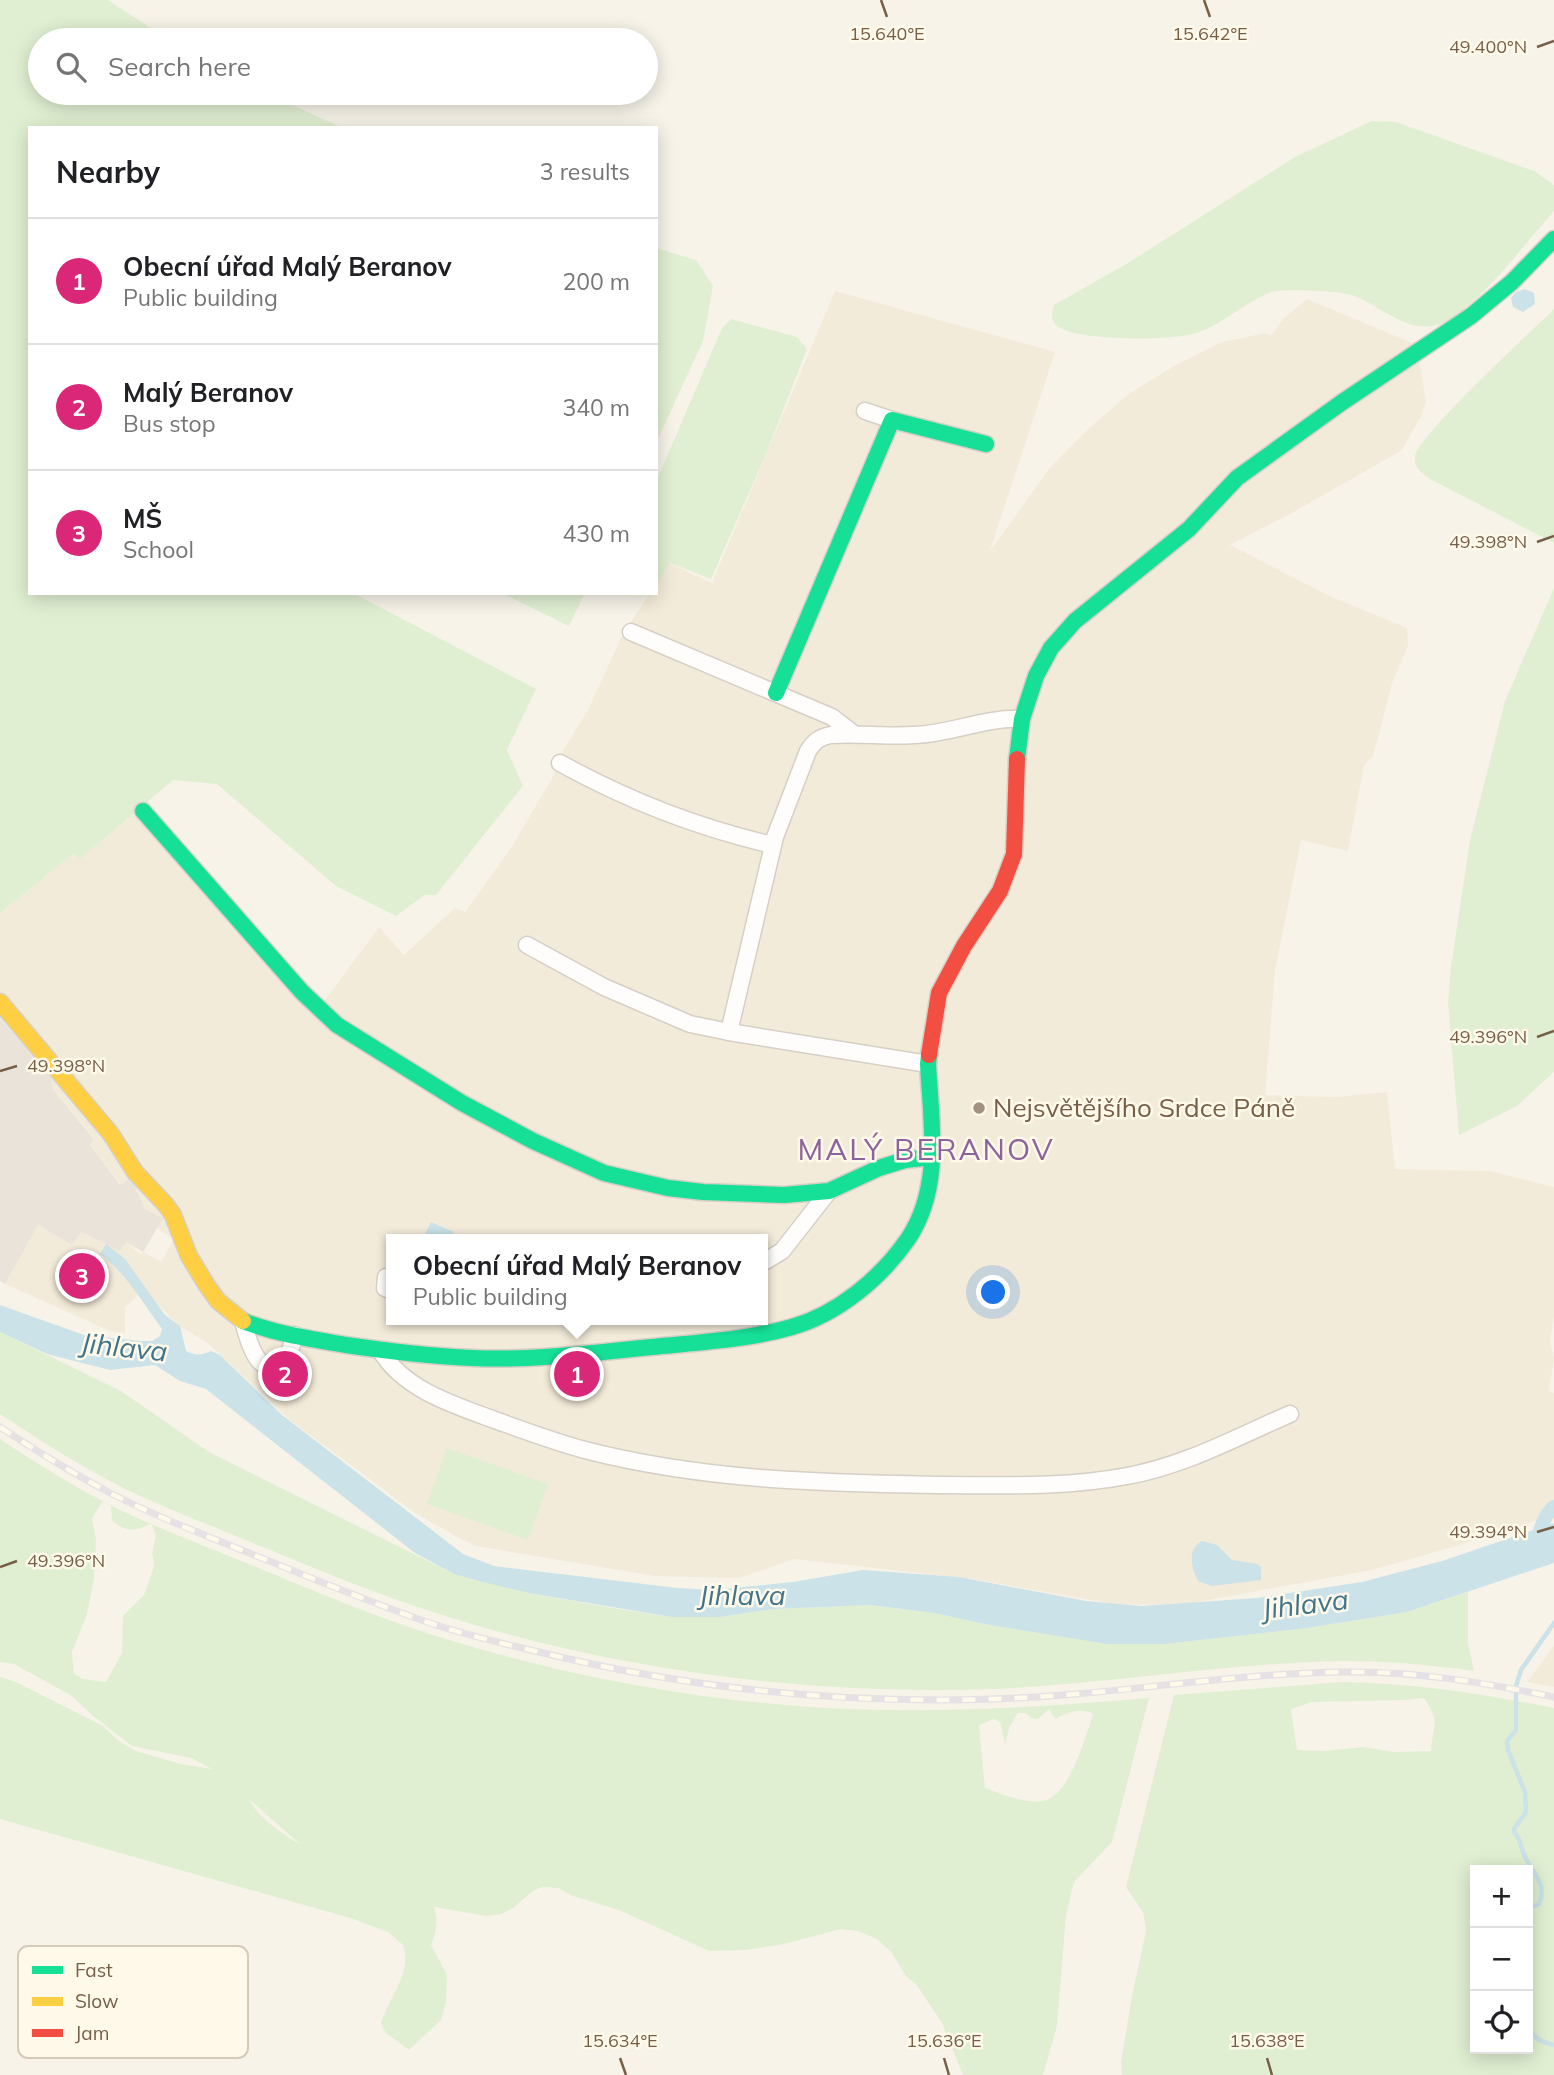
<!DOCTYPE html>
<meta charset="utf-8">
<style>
body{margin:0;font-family:Mulish,sans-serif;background:#f6f6f6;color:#202124}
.controls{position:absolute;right:21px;bottom:21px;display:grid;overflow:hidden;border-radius:0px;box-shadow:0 4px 18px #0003}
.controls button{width:63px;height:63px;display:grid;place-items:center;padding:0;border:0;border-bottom:2px solid #e0e0e0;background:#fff;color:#202124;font:35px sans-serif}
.you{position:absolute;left:994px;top:1293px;width:24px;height:24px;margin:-18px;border:5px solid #fff;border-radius:50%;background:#1a73e8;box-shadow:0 0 0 10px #1a73e833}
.badge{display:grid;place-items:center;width:46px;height:46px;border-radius:50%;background:#db2777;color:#fff;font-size:23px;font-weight:700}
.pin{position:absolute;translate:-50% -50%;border:4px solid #fff;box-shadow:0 2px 7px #0006}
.popup{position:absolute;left:386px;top:1234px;width:382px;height:91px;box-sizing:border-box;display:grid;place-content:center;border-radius:0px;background:#fff;filter:drop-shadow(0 2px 5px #0005);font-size:23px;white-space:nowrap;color:#757577}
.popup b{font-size:26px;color:#202124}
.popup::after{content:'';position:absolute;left:50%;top:100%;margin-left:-14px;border:14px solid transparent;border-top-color:#fff}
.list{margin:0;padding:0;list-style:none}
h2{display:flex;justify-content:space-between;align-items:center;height:91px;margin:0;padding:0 28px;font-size:30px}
h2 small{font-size:23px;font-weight:400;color:#757577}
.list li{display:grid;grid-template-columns:46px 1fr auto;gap:21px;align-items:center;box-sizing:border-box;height:126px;padding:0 28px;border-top:2px solid #e0e0e0}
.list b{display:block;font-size:26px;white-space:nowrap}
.list p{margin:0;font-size:23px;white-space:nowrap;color:#757577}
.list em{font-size:23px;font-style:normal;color:#757577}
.icon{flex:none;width:38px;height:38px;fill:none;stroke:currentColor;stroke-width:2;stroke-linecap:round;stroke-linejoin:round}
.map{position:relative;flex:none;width:1554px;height:2075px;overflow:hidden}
.search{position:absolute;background:#fff;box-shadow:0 4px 18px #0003;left:28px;top:28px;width:630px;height:77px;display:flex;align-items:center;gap:18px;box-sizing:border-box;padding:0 24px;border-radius:38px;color:#757577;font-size:26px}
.panel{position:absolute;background:#fff;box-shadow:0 4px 18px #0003;left:28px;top:126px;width:630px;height:469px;border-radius:0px}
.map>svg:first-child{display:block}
</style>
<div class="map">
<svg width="1554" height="2075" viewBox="0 0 1554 2075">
<rect width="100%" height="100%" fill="#f7f3e9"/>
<g fill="#f3ebd9" fill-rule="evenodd">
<path d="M835,291L1055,352L990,551L1048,470L1088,429L1130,393L1176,365L1222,342L1266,333L1271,336L1283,319L1307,299L1417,345L1426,402L1421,416L1401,451L1290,514L1230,545L1332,597L1407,628L1408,646L1393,680L1373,756L1364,765L1348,851L1301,840L1275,971L1265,1095L1336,1097L1387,1092L1395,1169L1490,1171L1554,1187V1317L1550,1341L1554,1358L1549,1391L1554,1393V1515L1463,1544L1372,1570L1181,1605L1114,1604L972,1579L795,1559L739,1578L654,1576L476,1546L457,1537L412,1511L290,1420L208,1343L178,1325L143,1289L125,1308V1333L110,1331L5,1284L38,1225L72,1244L81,1232L120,1251L126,1241L140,1254L143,1252L161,1262L174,1239L156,1228L162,1218L145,1209L131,1178L121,1185L90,1145L94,1138L53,1090L0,1019V913L73,854L80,859L145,804L323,1003L379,927L404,955L455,908L465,912L511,848L558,768L561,754L588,710L622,636L650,593H656V585L669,563L712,583ZM392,1239H762V1320H392Z"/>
<path d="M1554,1646V1687L1527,1682Z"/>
</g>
<path fill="#eae3da" d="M0,1019L50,1074L53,1090L94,1139L90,1145L120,1185L131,1178L145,1209L163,1218L143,1252L126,1242L120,1251L81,1232L72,1245L38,1225L5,1284L0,1281Z"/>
<g fill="#e0efd2" fill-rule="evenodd">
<path d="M0,0H108L169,40H40V93H266L343,128H30V593H353L536,689L507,750L523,786L436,895H425L396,916L336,886L217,784L173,780L80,859L73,854L0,913Z"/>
<path d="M1372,121L1396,122L1534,171L1554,185V211C1528,240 1480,304 1447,321C1414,339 1385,309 1355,296C1344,291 1283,288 1271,292C1245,302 1223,324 1197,333C1171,341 1083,341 1060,328C1051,323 1051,314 1054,305L1128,263L1295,157Z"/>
<path d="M656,248L696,260L713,286L703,341L656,443Z"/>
<path d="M1554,309V543L1428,478C1421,472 1414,468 1415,457C1417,436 1532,331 1554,309Z"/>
<path d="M731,319L797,337L807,349L766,454L711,579L670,563L656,585V482L722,328Z"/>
<path d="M1554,588V1072L1517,1106L1459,1135L1448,1002L1451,967L1470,840L1505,701Z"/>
<path d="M502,593H585L569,626Z"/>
<path d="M0,1332L121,1391L209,1452L454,1574L529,1593L619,1609L672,1617H720L773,1609L870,1605L934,1613L984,1624L1164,1644L1307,1628L1407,1612L1468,1592V1642L1474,1671C1431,1665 1388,1661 1344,1661C1227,1663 1110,1684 992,1689C806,1695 617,1671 439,1614C376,1594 314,1568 253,1543C210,1525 167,1509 125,1489C82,1467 41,1441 0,1414Z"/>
<path d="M0,1439C37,1464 75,1487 114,1507C161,1530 211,1548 259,1568C316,1592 374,1616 433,1635C551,1672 676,1697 799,1706C916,1715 1032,1708 1149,1698L1112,1842L1074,1882L1066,1915L1057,2026L1043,2075H963L942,2023L916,1984L906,1976L892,1953L877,1939L858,1931L841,1929L784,1944L746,1950L709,1951L619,1910L573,1896L558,1888L543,1887L533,1891L513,1908L501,1914L487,1916L434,1907C439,1920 436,1933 431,1945L447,1975L446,2002L441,2020L409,2050L386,2033L381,2024C388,1997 413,1974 403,1945L388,1932L350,1918L0,1819V1677L16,1682L103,1726L120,1742L136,1751L181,1764L212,1769L191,1758L132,1746L92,1715L72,1696L14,1664L0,1662ZM103,1501L111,1506L112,1520C125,1533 136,1532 151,1523L156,1535L152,1553L154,1566L144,1595L123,1616L122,1653L106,1682L83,1679L74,1674L72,1652L87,1614L94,1579L96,1540L92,1518ZM1049,1709L1055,1719C1067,1713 1080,1707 1093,1714C1086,1736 1069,1797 1043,1801C1026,1804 1001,1794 985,1788L979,1725L994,1719L1000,1722L1005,1744L1010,1726L1018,1713H1026L1031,1718L1038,1719ZM249,1799L301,1845C284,1835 258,1818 249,1799Z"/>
<path d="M447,1448L548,1484L528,1540L427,1504Z"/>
<path d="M1343,1682C1416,1683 1482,1694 1554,1708V2075H1122L1121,2062L1132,1996L1146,1931L1143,1912L1126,1887L1174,1695ZM1424,1698C1442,1724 1432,1724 1431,1751L1394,1752L1363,1747L1325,1751L1297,1750L1291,1709L1312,1702L1405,1700ZM1475,1870H1528V2049H1475Z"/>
</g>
<g fill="#cae2e8">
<path d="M1525,289L1534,293L1535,304L1523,312L1513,307L1511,298L1516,292Z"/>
<path d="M431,1222L454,1232L451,1239H436L425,1234Z"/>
<path d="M106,1244L125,1259L165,1315L180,1326L186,1351C195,1355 201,1356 211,1351L220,1355L282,1415L463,1554L494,1566L677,1588L714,1590L793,1582L863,1570L959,1577L1086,1601L1142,1606L1257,1598L1362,1582L1442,1561L1554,1523V1563L1407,1612L1307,1628L1164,1644H1108L984,1624L934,1613L870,1605L773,1609L720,1617H672L529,1593L483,1582L454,1574L415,1553L206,1389L180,1381L155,1365L110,1370L47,1354L0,1332V1305L84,1335L141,1341H152L160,1336L162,1329C144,1304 125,1272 100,1254Z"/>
<path d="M1202,1541L1217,1545L1232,1560L1257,1564L1261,1567V1580L1212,1586L1198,1581C1191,1567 1187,1549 1202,1541Z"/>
</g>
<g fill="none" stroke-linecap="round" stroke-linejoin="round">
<g stroke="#cae2e8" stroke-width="4.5">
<path d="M1528,1909L1539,1904C1549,1881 1529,1871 1523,1852C1520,1843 1521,1840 1514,1832V1829L1526,1812L1525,1792L1508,1750L1507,1741L1516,1730V1686L1521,1670L1554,1623"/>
<path d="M1528,2026C1533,2038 1541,2042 1554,2045"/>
</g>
<path stroke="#cae2e8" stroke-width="14" d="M1537,1545C1540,1530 1542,1518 1554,1507"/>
<defs>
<g id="street">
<path d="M865,411L892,420"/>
<path d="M631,632L832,717L854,734"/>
<path d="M560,763C627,800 698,828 773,845"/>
<path d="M527,945L604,987L690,1024L729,1032L928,1064"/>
<path d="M729,1032L775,837L808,751C814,741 820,737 831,735C859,733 887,737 914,735C951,734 985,717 1022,719"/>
<path d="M762,1263L782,1251L829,1191"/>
<path d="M386,1277L385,1288L392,1291"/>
<path d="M243,1321C248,1340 257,1379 285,1366L295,1335"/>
<path d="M380,1350C404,1390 454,1405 495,1420C525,1431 555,1442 585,1450C701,1480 819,1483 937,1485C1001,1485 1064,1488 1127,1476C1184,1466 1237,1437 1290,1414"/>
</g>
<g id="fast">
<path d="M776,693L892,420L986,444"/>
<path d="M1017,759L1022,719L1036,676L1051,648L1075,621L1189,529L1237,478L1341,403L1471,316L1512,282L1554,239"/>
<path d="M143,811L302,992L337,1025L462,1103L533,1141L604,1173L668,1188L703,1192L784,1195L829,1191L879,1168L905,1160L933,1157"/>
<path d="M243,1321C276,1334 311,1339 346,1345C387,1351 430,1356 472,1358C535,1361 599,1352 662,1346C704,1342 751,1339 792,1327C838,1314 881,1278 908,1239C943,1187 931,1122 928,1064L929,1055"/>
</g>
<path id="slow" d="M0,1002L111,1134L135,1172L166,1205L173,1215L189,1256L206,1284L218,1301L243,1321"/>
<path id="jam" d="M929,1055L939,993L964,946L1000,891L1014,854L1017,759"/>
</defs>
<use href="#street" stroke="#d6cfc6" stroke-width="19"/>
<use href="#fast" stroke="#d6cfc6" stroke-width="19"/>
<use href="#slow" stroke="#d6cfc6" stroke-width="19"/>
<use href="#jam" stroke="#d6cfc6" stroke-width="19"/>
<use href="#street" stroke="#fefdfc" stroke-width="16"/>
<use href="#fast" stroke="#16e098" stroke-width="16"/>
<use href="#slow" stroke="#ffcf43" stroke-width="16"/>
<use href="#jam" stroke="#f24e42" stroke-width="16"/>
<defs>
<path id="rail" d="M0,1427C38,1452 77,1476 118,1497C164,1520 212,1538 259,1557C317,1580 374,1604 433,1624C466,1635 501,1643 535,1651C685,1688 836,1704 991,1699C1110,1696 1227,1673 1346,1672C1417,1671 1485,1683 1554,1697"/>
</defs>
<use href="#rail" stroke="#e5e1e5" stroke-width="7"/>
<use href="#rail" stroke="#fff9ea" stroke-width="4.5" stroke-dasharray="13" stroke-linecap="butt"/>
</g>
<path fill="none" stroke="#775e47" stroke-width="2.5" d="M881,0L887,17M1204,0L1210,17M1537,47L1554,41M1537,542L1554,536M1537,1037L1554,1031M0,1071L17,1066M1537,1532L1554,1527M0,1567L17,1561M620,2058L626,2075M944,2058L949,2075M1267,2058L1272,2075"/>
<circle fill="#a49280" stroke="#fff9ea" stroke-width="2.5" cx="979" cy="1108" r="7"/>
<g text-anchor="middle" stroke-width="5" stroke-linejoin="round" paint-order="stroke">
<g font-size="26" fill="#775e47" stroke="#fff9ea" text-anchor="start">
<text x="993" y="1117">Nejsvětějšího Srdce Páně</text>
</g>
<g font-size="28" font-style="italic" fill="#40758b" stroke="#fff9ea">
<text transform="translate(124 1347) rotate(6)" y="10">Jihlava</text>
<text x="742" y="1605">Jihlava</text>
<text transform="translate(1305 1604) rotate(-7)" y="10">Jihlava</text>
</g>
<g font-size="30" letter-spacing="2" fill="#8e639b" stroke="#fff9ea">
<text x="926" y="1160">MALÝ BERANOV</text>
</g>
</g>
<rect x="18" y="1946" width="230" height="112" rx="10" fill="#fff9ea" stroke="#d6cab9" stroke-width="2"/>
<rect x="32" y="1966" width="31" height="8" fill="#16e098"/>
<rect x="32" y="1997" width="31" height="9" fill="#ffcf43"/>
<rect x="32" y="2029" width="31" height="8" fill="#f24e42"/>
<g font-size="19" fill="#775e47">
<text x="75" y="1977">Fast</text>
<text x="75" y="2008">Slow</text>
<text x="75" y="2040">Jam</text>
</g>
<g font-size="18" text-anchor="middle" fill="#775e47" stroke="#fff9ea" stroke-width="5" stroke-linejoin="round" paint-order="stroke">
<text x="887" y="40">15.640°E</text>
<text x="1210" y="40">15.642°E</text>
<text x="1488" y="53">49.400°N</text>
<text x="1488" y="548">49.398°N</text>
<text x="1488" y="1043">49.396°N</text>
<text x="66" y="1072">49.398°N</text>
<text x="1488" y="1538">49.394°N</text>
<text x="66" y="1567">49.396°N</text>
<text x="620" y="2047">15.634°E</text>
<text x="944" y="2047">15.636°E</text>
<text x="1267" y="2047">15.638°E</text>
</g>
</svg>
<div class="controls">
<button>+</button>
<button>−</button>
<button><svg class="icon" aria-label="locate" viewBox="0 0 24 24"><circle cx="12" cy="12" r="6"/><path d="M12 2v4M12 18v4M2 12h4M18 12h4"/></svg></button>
</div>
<div class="you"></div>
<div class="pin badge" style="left:577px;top:1374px">1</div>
<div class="popup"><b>Obecní úřad Malý Beranov</b>Public building</div>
<div class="pin badge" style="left:285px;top:1374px">2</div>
<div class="pin badge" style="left:82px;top:1276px">3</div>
<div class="search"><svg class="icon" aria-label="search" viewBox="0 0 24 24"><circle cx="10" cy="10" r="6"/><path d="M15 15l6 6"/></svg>Search here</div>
<section class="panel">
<h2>Nearby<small>3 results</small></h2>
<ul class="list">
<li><span class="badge">1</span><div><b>Obecní úřad Malý Beranov</b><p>Public building</p></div><em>200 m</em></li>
<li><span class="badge">2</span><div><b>Malý Beranov</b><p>Bus stop</p></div><em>340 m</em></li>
<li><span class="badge">3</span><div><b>MŠ</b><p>School</p></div><em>430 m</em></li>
</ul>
</section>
</div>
